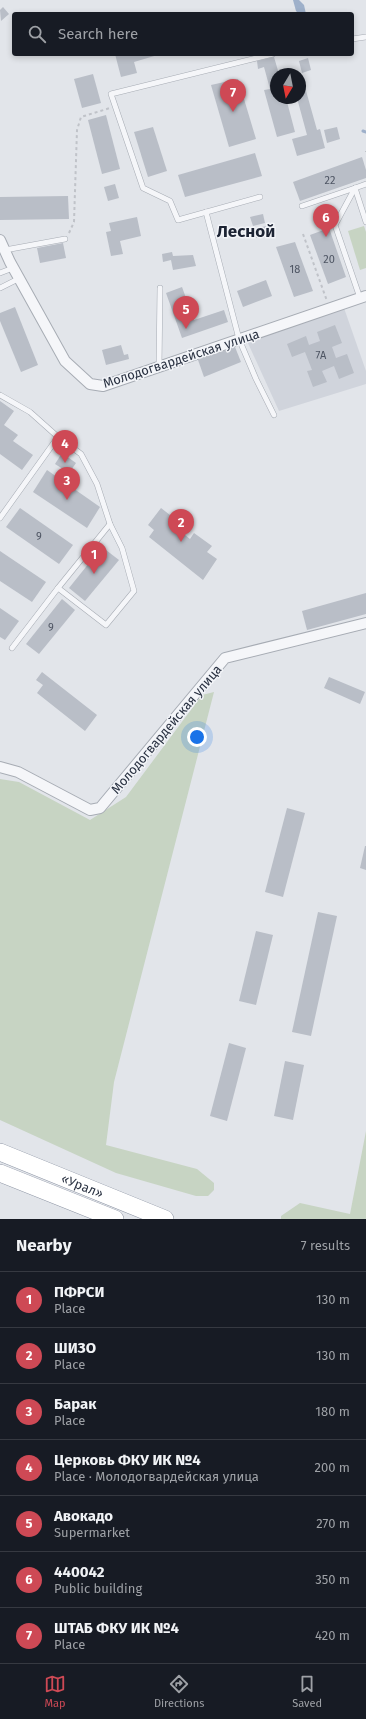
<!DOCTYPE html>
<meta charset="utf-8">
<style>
body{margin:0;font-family:"Fira Sans",sans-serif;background:#20242c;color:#f1f3f6}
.compass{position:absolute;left:270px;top:68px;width:36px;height:36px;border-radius:50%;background:#171b24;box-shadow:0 2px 6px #0003;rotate:190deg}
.you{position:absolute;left:197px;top:737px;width:14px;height:14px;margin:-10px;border:3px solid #fff;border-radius:50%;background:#1a73e8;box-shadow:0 0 0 6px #1a73e833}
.badge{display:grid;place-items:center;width:26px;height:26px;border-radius:50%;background:#ce4955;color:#fff;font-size:13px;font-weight:700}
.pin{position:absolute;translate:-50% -33px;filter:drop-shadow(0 1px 2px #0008)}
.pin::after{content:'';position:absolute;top:21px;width:14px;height:12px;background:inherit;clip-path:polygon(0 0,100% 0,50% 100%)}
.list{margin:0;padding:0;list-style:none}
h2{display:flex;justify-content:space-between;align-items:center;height:52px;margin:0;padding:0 16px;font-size:17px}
h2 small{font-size:13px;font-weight:400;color:#9ea1a6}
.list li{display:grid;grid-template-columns:26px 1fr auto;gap:12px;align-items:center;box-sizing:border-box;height:56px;padding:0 16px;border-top:1px solid #363941}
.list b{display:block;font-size:15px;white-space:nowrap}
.list p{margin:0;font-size:13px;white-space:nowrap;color:#9ea1a6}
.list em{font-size:13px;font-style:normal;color:#9ea1a6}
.icon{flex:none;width:22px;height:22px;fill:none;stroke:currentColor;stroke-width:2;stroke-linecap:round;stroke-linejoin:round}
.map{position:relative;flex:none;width:366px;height:1219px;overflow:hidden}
.search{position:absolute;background:#171b24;box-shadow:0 2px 6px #0003;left:12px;right:12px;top:12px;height:44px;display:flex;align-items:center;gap:10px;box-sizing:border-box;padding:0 14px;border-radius:4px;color:#9ea1a6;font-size:15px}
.sheet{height:444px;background:#171b24}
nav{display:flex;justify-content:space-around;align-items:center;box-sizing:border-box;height:56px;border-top:1px solid #363941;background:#171b24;font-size:11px;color:#9ea1a6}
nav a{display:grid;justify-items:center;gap:2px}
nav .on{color:#ce4955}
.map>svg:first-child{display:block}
</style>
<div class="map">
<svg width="366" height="1219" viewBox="0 0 366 1219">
<rect width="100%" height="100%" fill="#e2e5ea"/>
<path fill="#d0d4dc" d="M344,308L366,371V384L279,411L247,341Z"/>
<g fill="#c7d4c3">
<path d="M364,226L366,232V268L360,270L348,231Z"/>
<path d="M214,692L114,1082L106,1145L197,1169L214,1183V1190L208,1196H196L116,1173L0,1120V779L19,782L90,820L126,797L202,695Z"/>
<path d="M366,1131V1219H281V1216L300,1203L350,1214Z"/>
</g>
<path fill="#9eb0ca" d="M293,0H299L304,5L306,14H299L296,11Z"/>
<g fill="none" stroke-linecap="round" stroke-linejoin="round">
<path stroke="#9eb0ca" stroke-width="3" d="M363,131L366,132"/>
</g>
<g fill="#b9bec7">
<path d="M3,7L9,14L1,21L0,10Z"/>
<path d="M115,54H161L134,62L137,73L121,77Z"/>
<path d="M274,57L279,74H276V98H286L295,132L277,137L264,90L270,89L264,67L258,69L257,61Z"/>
<path d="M308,58L311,70L302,73L299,61Z"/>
<path d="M93,74L101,103L82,108L74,79Z"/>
<path d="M238,79L256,139L229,147L211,85Z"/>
<path d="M300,80H303L317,130L320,129L325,148L297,156L292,139L307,135L297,98H300Z"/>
<path d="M106,115L120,169L102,174L88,120Z"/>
<path d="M153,127L167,171L148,177L134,132Z"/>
<path d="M337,127L340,139L327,143L324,130Z"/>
<path d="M255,153L262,176L185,197L178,175Z"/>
<path d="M362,157L366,170V178L300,201L293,182Z"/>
<path d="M115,184L119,198L108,201L104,187Z"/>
<path d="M68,196L69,219L0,220V197Z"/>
<path d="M263,214L265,223L253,226L250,217Z"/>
<path d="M137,217L141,236L120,241L123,254L111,256L106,232L111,231L109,223Z"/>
<path d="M266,226L268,235L256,238L254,229Z"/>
<path d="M329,228L346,277L328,284L310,235Z"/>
<path d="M295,242L313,291L294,297L276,247Z"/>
<path d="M63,243L66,258L40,263L37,248Z"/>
<path d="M172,252L173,256L193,255L196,266L173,270L171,260L163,262L162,254Z"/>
<path d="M266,280L272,296L243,307L237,291Z"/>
<path d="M182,287L194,320L224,310L228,322L182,338L166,293Z"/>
<path d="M15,307L38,365L21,372L0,321V313Z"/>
<path d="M335,325L342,343L332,347L336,358L347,354L354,373L339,379L334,366L322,371L327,382L313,387L307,371L312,370L305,352L292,357L287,344L306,336L309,345L320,341L317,332Z"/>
<path d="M121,345L124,355L128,354L129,359L106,365L102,350Z"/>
<path d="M235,347L241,362L204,377L198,360Z"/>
<path d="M0,401L14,411L4,425L18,435L13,441L33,455L22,470L0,454Z"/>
<path d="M62,453L76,463L69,473L55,464Z"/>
<path d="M47,470L100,507L87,528L33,492Z"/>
<path d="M20,508L73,545L59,564L6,527Z"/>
<path d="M161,508L179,522L175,527L190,539L194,533L212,546L207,552L217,559L203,580L149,537L154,530L148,525Z"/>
<path d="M102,547L119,560L85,601L69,588Z"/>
<path d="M0,551L46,582L32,602L0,581Z"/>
<path d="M366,593V614L307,630L302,611Z"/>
<path d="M62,599L75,610L39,654L26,644Z"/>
<path d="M0,608L19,621L5,640L0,637Z"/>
<path d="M42,672L97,715L85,731L37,693L43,685L36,680Z"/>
<path d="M329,677L365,692L360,704L324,688Z"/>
<path d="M287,808L305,813L283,897L265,892Z"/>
<path d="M365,846H366V870L360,868Z"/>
<path d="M318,912L337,916L311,1036L292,1032Z"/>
<path d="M256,931L273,935L256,1005L239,1001Z"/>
<path d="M229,1043L246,1048L227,1121L210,1116Z"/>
<path d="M285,1061L304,1065L293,1120L274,1116Z"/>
</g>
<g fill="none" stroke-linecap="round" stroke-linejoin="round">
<defs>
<g id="service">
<path d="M352,39L366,37"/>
<path d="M366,184L355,188L366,222"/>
<path d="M355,188L335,225L360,298"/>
<path d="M260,197L178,220L170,201L143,188L111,94L273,54"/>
<path d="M302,206L355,188"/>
<path d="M206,212L239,339L256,379L274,415"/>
<path d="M5,250L65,239"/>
<path d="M0,273L13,268"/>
<path d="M0,288L20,278"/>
<path d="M159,367L160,288"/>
<path d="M0,395L30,412L58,437L81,454L97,484L110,524L122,548L134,591L106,625L58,588"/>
<path d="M0,518L58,437"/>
<path d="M12,648L58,588L110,524"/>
</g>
<g id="minor">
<path d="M0,240L10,262L65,361L90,384L103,386L366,296"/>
<path d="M0,767L18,772L90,810L100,808L225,658L366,623"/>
</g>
<g id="trunk">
<path id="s1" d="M0,1152L165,1219"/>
<path d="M0,1173L115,1219"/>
</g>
</defs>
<use href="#service" stroke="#a7acb4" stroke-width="6"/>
<use href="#minor" stroke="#a7acb4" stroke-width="12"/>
<use href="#trunk" stroke="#8991a1" stroke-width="18"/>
<g stroke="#c0c3c9" stroke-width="2" stroke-dasharray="3 3" stroke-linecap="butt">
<path d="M366,152V151"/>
<path d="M69,233L74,222L77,130L81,117L110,108"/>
<path d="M303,234L327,301"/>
</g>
<use href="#service" stroke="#f5f6f9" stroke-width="5"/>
<use href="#minor" stroke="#f5f6f9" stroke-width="10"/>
<use href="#trunk" stroke="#fff" stroke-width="17"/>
</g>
<g text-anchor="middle" stroke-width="3" stroke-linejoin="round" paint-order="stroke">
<g font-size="11" fill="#4e5563">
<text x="330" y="184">22</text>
<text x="329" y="263">20</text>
<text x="295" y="273">18</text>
<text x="321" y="359">7А</text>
<text x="39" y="540">9</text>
<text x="51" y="631">9</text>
</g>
<g font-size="13" fill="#2a3242" stroke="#f2f4f8">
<text transform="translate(181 358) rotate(-18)" y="5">Молодогвардейская улица</text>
<text transform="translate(166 729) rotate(-50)" y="5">Молодогвардейская улица</text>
<text dy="5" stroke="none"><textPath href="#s1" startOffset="89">«Урал»</textPath></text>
</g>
<g font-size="17" font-weight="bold" fill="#1c2333" stroke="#f2f4f8">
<text x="246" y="237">Лесной</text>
</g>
</g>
</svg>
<svg class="compass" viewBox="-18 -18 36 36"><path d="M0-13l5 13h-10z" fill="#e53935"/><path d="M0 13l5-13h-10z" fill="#9ea1a6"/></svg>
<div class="you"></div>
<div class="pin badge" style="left:94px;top:574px">1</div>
<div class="pin badge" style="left:181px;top:542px">2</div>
<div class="pin badge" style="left:67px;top:500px">3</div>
<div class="pin badge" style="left:65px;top:463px">4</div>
<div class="pin badge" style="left:186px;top:329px">5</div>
<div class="pin badge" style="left:326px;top:237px">6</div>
<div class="pin badge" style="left:233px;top:112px">7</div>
<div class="search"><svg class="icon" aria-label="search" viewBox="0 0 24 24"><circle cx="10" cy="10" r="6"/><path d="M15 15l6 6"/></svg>Search here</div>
</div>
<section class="sheet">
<h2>Nearby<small>7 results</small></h2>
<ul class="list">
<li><span class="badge">1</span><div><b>ПФРСИ</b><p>Place</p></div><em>130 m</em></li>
<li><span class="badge">2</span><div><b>ШИЗО</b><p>Place</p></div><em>130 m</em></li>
<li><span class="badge">3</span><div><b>Барак</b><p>Place</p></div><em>180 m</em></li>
<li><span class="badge">4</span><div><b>Церковь ФКУ ИК №4</b><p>Place · Молодогвардейская улица</p></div><em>200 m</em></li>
<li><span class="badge">5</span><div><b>Авокадо</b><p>Supermarket</p></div><em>270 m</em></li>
<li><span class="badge">6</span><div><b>440042</b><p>Public building</p></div><em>350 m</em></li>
<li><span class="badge">7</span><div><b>ШТАБ ФКУ ИК №4</b><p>Place</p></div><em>420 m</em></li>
</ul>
</section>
<nav>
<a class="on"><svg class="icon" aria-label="map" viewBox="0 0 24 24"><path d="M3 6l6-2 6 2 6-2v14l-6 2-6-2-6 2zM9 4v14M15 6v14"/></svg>Map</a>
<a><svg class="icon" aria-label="directions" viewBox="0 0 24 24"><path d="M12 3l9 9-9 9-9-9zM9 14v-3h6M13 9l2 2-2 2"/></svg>Directions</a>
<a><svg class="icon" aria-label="saved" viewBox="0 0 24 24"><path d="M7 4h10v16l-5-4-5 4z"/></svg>Saved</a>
</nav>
